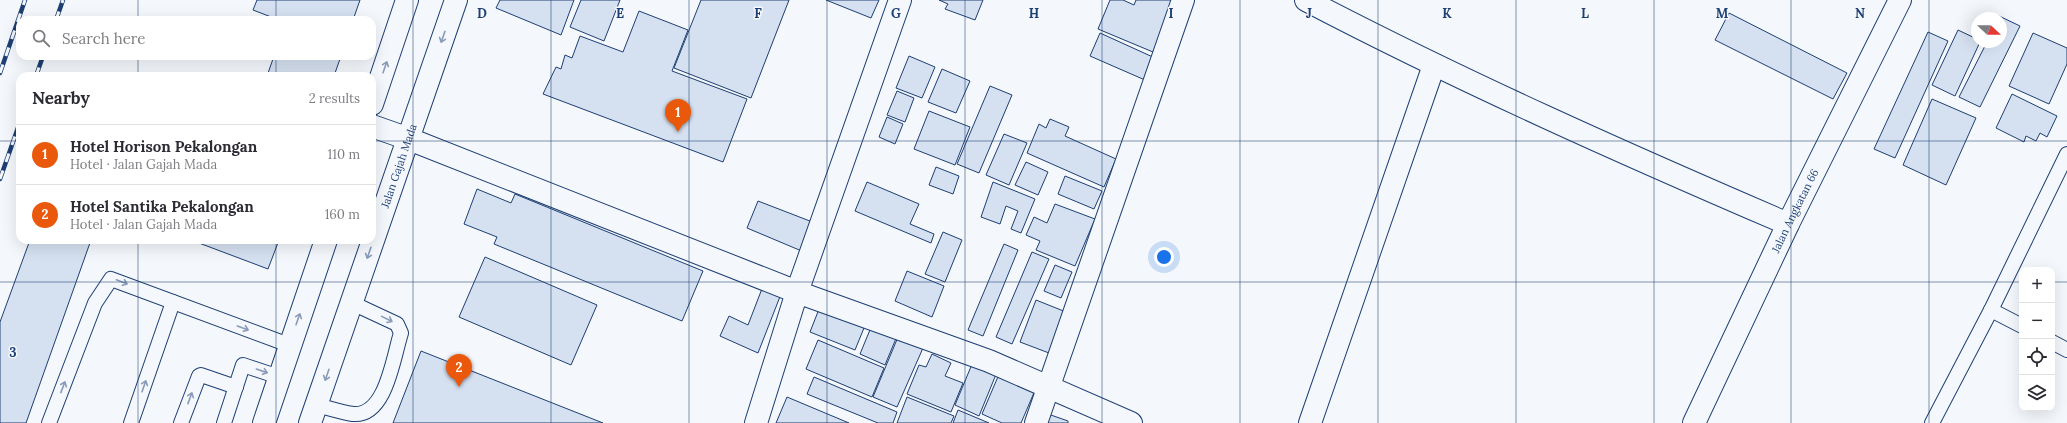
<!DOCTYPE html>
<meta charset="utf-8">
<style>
body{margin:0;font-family:Lora,serif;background:#f7f7f7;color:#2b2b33}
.controls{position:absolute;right:12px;bottom:12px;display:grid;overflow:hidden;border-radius:8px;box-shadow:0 4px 16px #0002}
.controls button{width:36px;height:36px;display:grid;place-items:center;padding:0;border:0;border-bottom:1px solid #e1e1e2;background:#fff;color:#2b2b33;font:20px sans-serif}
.compass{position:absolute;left:1971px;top:12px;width:36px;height:36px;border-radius:50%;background:#fff;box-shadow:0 4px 16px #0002;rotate:112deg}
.you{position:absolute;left:1164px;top:257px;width:14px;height:14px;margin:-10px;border:3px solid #fff;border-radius:50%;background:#1a73e8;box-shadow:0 0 0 6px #1a73e833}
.badge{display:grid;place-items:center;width:26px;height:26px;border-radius:50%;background:#ea580c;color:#fff;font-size:13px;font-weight:700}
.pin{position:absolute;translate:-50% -33px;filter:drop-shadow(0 1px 2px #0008)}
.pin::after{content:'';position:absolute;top:21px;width:14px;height:12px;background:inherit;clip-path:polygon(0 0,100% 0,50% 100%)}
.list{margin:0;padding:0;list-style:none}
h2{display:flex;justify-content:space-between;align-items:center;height:52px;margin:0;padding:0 16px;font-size:17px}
h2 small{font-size:13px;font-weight:400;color:#7c7c81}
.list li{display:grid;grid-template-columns:26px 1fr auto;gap:12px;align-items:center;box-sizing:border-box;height:60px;padding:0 16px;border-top:1px solid #e1e1e2}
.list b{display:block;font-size:15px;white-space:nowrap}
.list p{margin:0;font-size:13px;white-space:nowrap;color:#7c7c81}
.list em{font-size:13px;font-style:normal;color:#7c7c81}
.icon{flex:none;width:22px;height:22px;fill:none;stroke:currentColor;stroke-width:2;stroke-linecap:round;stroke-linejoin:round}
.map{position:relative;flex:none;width:2067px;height:423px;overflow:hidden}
.search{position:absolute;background:#fff;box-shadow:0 4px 16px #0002;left:16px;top:16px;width:360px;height:44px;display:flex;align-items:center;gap:10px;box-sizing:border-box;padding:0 14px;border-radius:12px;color:#7c7c81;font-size:15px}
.panel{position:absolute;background:#fff;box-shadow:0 4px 16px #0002;left:16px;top:72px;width:360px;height:172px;border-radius:12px}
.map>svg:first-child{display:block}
</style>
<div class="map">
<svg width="2067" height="423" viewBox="0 0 2067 423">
<rect width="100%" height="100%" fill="#f4f7fb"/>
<g fill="#d5e0f0" stroke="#1d3f73">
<path d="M257,0H360L353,20H279L253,10Z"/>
<path d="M500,0H574L561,35L496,8Z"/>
<path d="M581,0H620L604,41L570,27Z"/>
<path d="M701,0H789L751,98L674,68Z"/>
<path d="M826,0H879L871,18Z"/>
<path d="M939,0H983L975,20L945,9L948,4Z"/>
<path d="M1110,0H1123L1134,5L1136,0H1175L1153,52L1098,29Z"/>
<path d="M639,11L688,30L672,71L747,99L723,162L543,94L556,67L561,69L565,55L572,58L580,36L623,52Z"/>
<path d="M1729,13L1847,73L1833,99L1715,40Z"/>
<path d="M1999,16L2020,26L1980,107L1959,97L1987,42H2001Z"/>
<path d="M1958,30L1977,39V42H1980L1955,96L1932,85Z"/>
<path d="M1928,32L1948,41L1895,158L1874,149Z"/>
<path d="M1100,33L1155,58L1145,80L1090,56Z"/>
<path d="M2033,33L2067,48V64L2049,104L2009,86Z"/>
<path d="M274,56H341L334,76H267Z"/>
<path d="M909,56L935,67L922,98L896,88Z"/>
<path d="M942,69L970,81L956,113L928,102Z"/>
<path d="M990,86L1012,95L979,173L957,164Z"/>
<path d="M897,91L914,98L905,122L887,115Z"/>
<path d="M2012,94L2057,116L2047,137L2040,133L2036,141L2026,136L2024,142L1996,128Z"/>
<path d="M1932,99L1976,118L1946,185L1903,165Z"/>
<path d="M929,111L970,127L955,165L914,149Z"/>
<path d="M887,117L903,124L895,144L879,137Z"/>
<path d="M1050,119L1069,127L1065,136L1116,159L1104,187L1027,153L1039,124L1046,128Z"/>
<path d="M1004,134L1027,143L1009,185L986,175Z"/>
<path d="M1026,162L1048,172L1038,195L1015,185Z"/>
<path d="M936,167L959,176L953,194L929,185Z"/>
<path d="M1065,176L1102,191L1094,209L1058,194Z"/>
<path d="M867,182L919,204L910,224L934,234L931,243L855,211Z"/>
<path d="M993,182L1035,199L1021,233L1011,229L1018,211L1006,206L1000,224L981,217Z"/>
<path d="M477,189L511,203L515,194L703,271L682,321L494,244L497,237L464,224Z"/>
<path d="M758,201L815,223L804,252L747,228Z"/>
<path d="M1055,204L1095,219L1075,266L1036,250L1040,241L1026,235L1034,217L1047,223Z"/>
<path d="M943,232L962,240L945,282L925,274Z"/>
<path d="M30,240H91L26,423H0V322Z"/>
<path d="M191,240H279L268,269Z"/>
<path d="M1004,244L1018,250L983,336L968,330Z"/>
<path d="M1032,252L1049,259L1012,344L996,337Z"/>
<path d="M485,257L597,305L571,365L459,317Z"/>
<path d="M1055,265L1072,272L1061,298L1044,291Z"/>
<path d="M907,271L944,286L932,317L895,301Z"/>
<path d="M763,286L781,294L758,353L720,336L729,316L748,325Z"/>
<path d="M1036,300L1066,312L1049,353L1020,342Z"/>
<path d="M821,304L866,323L855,350L810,332Z"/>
<path d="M872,325L897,336L885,365L860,354Z"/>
<path d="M898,337L923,348L897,407L873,397Z"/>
<path d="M818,340L884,368L872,397L806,369Z"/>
<path d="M421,351L603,423H393Z"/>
<path d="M932,354L951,363L945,376L963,383L951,412L907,394L919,365L926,367Z"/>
<path d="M975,357L999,367L979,416L955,405Z"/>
<path d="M1000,372L1036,388L1021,423H1002L982,414Z"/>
<path d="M814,377L897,412L893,423H878L807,394Z"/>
<path d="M787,397L849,423H776Z"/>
<path d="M907,397L954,416L951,423H897Z"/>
<path d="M958,410L989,423H953Z"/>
<path d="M1048,414L1068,421V423H1045Z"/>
</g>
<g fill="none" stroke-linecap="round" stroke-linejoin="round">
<defs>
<g id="service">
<path d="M1991,310L2022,326"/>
<path d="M2052,342L2067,350"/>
<path d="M317,405C328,408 341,412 353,414C386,417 393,358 401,333L397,324L352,303"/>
<path d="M49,423L95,303L111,279L289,345"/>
<path d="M131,423L173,302"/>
<path d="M181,423L199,376L201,375L236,387"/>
<path d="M224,423L243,365L279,377"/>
<path d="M1932,423L1991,310L2067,154"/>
</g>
<g id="minor">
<path d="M1306,0C1463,82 1625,154 1788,224"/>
<path d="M372,126L409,139L797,292L989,361L1131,423"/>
<path d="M756,423L797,292L900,0"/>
<path d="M1036,423L1183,0"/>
<path d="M1310,423L1434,65"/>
<path id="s1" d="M1694,423L1788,224L1900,0"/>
</g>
<g id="trunk">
<path d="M372,104L407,0"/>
<path d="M264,423L326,240"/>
<path id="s2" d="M310,423L456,0"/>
</g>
</defs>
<use href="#service" stroke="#1d3f73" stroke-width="16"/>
<use href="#minor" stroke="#1d3f73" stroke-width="24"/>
<use href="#trunk" stroke="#1d3f73" stroke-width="24"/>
<use href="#service" stroke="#f4f7fb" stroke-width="14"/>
<use href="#minor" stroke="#f4f7fb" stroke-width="22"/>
<use href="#trunk" stroke="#f4f7fb" stroke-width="22"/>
<defs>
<g id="rail">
<path d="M56,20L63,0"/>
<path d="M0,73L25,0"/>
<path d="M36,76L43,56"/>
<path d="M0,179L20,122"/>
</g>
</defs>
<use href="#rail" stroke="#1d3f73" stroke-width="4.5"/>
<use href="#rail" stroke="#f4f7fb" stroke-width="3" stroke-dasharray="9" stroke-linecap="butt"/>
</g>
<defs><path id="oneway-shaft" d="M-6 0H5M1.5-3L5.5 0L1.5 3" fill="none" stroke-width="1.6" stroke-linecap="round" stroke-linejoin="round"/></defs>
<g stroke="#889bb7">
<use href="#oneway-shaft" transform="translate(443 37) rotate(109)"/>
<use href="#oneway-shaft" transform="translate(385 67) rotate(-71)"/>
<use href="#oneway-shaft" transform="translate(369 253) rotate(109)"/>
<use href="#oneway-shaft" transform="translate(122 282) rotate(21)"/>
<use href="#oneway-shaft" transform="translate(298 319) rotate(-71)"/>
<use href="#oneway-shaft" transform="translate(387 319) rotate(26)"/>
<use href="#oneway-shaft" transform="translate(243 328) rotate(20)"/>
<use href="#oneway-shaft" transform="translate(262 371) rotate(19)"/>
<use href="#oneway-shaft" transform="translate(327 375) rotate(109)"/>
<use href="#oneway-shaft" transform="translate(144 386) rotate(-71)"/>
<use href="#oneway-shaft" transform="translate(63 387) rotate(-69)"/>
<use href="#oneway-shaft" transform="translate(190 398) rotate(-70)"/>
</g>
<path fill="none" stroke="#1d3f73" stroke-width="1" stroke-opacity="0.55" d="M138,0V20M276,0V20M413,0V423M551,0V423M689,0V423M827,0V423M965,0V423M1102,0V423M1240,0V423M1378,0V423M1516,0V423M1654,0V423M1791,0V423M1929,0V423M138,56V76M276,56V76M0,141H20M372,141H2067M138,240V423M276,240V423M0,282H2022M2052,282H2067"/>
<g text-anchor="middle" stroke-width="3" stroke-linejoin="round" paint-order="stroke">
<g font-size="11" fill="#1d3f73" stroke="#f4f7fb">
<text dy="4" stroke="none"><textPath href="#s2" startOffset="272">Jalan Gajah Mada</textPath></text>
<text dy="4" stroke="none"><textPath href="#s1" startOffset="235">Jalan Angkatan 66</textPath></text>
</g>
</g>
<g font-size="13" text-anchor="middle" font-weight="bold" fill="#1d3f73" stroke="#f4f7fb" stroke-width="3" stroke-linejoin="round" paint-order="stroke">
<text x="482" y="18">D</text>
<text x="620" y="18">E</text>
<text x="758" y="18">F</text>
<text x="896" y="18">G</text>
<text x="1034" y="18">H</text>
<text x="1171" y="18">I</text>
<text x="1309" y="18">J</text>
<text x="1447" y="18">K</text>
<text x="1585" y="18">L</text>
<text x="1722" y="18">M</text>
<text x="1860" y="18">N</text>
<text x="13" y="357">3</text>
</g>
</svg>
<div class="controls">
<button>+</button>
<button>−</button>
<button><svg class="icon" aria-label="locate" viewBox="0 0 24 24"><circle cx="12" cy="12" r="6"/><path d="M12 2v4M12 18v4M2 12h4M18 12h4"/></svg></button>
<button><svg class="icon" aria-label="layers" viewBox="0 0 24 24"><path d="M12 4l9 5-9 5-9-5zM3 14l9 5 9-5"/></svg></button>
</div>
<svg class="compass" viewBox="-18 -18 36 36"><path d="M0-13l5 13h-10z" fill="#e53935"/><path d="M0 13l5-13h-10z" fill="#7c7c81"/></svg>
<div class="you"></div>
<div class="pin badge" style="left:678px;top:132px">1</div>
<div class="pin badge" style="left:459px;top:387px">2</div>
<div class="search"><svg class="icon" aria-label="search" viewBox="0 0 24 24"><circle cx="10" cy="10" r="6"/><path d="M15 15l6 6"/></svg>Search here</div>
<section class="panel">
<h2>Nearby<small>2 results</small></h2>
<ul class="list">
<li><span class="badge">1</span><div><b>Hotel Horison Pekalongan</b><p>Hotel · Jalan Gajah Mada</p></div><em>110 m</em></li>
<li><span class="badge">2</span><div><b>Hotel Santika Pekalongan</b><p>Hotel · Jalan Gajah Mada</p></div><em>160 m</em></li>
</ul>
</section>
</div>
